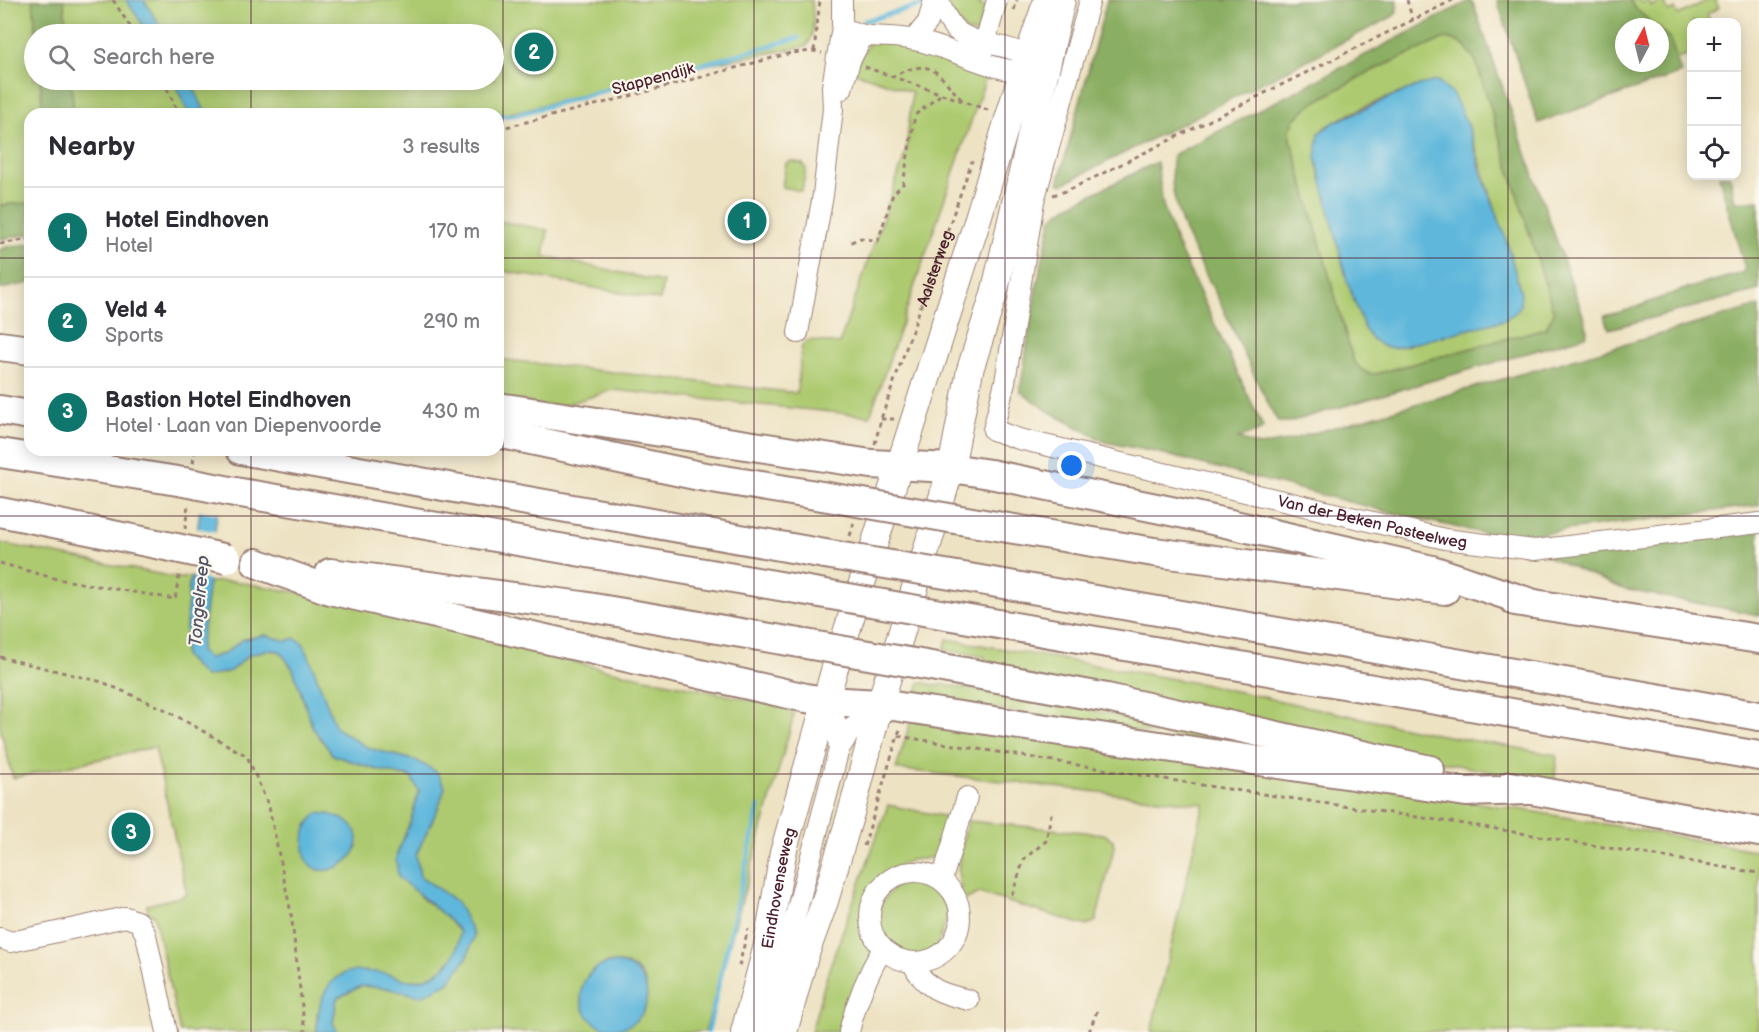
<!DOCTYPE html>
<meta charset="utf-8">
<style>
body{margin:0;font-family:"Balsamiq Sans",sans-serif;background:#f2f2f3;color:#2b2b33}
.controls{position:absolute;right:18px;top:18px;display:grid;overflow:hidden;border-radius:12px;box-shadow:0 3px 15px #0003}
.controls button{width:54px;height:54px;display:grid;place-items:center;padding:0;border:0;border-bottom:2px solid #e1e1e2;background:#fff;color:#2b2b33;font:30px sans-serif}
.compass{position:absolute;left:1615px;top:18px;width:54px;height:54px;border-radius:50%;background:#fff;box-shadow:0 3px 15px #0003;rotate:7deg}
.you{position:absolute;left:1072px;top:466px;width:21px;height:21px;margin:-15px;border:4px solid #fff;border-radius:50%;background:#1a73e8;box-shadow:0 0 0 9px #1a73e833}
.badge{display:grid;place-items:center;width:39px;height:39px;border-radius:50%;background:#0f766e;color:#fff;font-size:20px;font-weight:700}
.pin{position:absolute;translate:-50% -50%;border:3px solid #fff;box-shadow:0 2px 6px #0006}
.list{margin:0;padding:0;list-style:none}
h2{display:flex;justify-content:space-between;align-items:center;height:78px;margin:0;padding:0 24px;font-size:26px}
h2 small{font-size:20px;font-weight:400;color:#7c7c81}
.list li{display:grid;grid-template-columns:39px 1fr auto;gap:18px;align-items:center;box-sizing:border-box;height:90px;padding:0 24px;border-top:2px solid #e1e1e2}
.list b{display:block;font-size:22px;white-space:nowrap}
.list p{margin:0;font-size:20px;white-space:nowrap;color:#7c7c81}
.list em{font-size:20px;font-style:normal;color:#7c7c81}
.icon{flex:none;width:33px;height:33px;fill:none;stroke:currentColor;stroke-width:2;stroke-linecap:round;stroke-linejoin:round}
.map{position:relative;flex:none;width:1759px;height:1032px;overflow:hidden}
.search{position:absolute;background:#fff;box-shadow:0 3px 15px #0003;left:24px;top:24px;width:480px;height:66px;display:flex;align-items:center;gap:15px;box-sizing:border-box;padding:0 21px;border-radius:33px;color:#7c7c81;font-size:22px}
.panel{position:absolute;background:#fff;box-shadow:0 3px 15px #0003;left:24px;top:108px;width:480px;height:348px;border-radius:18px}
.map>svg:first-child{display:block}
</style>
<div class="map">
<svg width="1759" height="1032" viewBox="0 0 1759 1032">
<rect width="100%" height="100%" fill="#fbf7ec"/>
<filter id="ink" filterUnits="userSpaceOnUse"><feTurbulence type="fractalNoise" baseFrequency=".0167" numOctaves="2"/><feDisplacementMap in="SourceGraphic" scale="12" xChannelSelector="R" yChannelSelector="G"/><feConvolveMatrix kernelMatrix="1 2 1 2 8 2 1 2 1" color-interpolation-filters="sRGB"/></filter>
<filter id="wash" filterUnits="userSpaceOnUse"><feTurbulence type="fractalNoise" baseFrequency=".008" numOctaves="4" result="noise"/><feDisplacementMap in="SourceGraphic" scale="24" xChannelSelector="R" yChannelSelector="G"/><feGaussianBlur stdDeviation="1.35" result="paint"/><feColorMatrix in="noise" values="0 0 0 0 0 0 0 0 0 0 0 0 0 0 0 0 0 1.4 0 .05"/><feComposite in="paint" operator="in"/></filter>
<g filter="url(#wash)">
<rect width="100%" height="100%" fill="#ede2c2"/>
<g fill="#adca70" stroke="#7c744e" stroke-width="1.5" fill-rule="evenodd">
<path d="M0,0H811C814,14 815,33 807,46L718,62L498,116V114H30V203L0,205ZM34,34H494V80H34Z"/>
<path d="M943,0H980L979,4L986,7L976,34L965,30Z"/>
<path d="M1630,0H1640L1642,3L1648,0L1651,6L1663,0L1669,12L1675,9L1678,15L1708,0H1715L1719,8L1707,14L1710,20L1705,22H1692L1691,55L1676,59L1670,39L1660,30V27H1656L1633,6Z"/>
<path d="M1445,38C1461,40 1467,48 1476,61L1554,313L1546,328L1375,374C1364,374 1360,369 1353,360L1291,140L1290,130L1295,119L1308,106L1363,75ZM1438,81L1468,125L1511,256L1504,320L1408,345L1393,348L1382,346L1317,166L1319,133C1338,115 1411,87 1438,81Z"/>
<path d="M894,40L988,72L870,416L613,390L558,407L498,399V359L797,393L802,345L809,340L839,344L906,152L912,92L851,71L869,43Z"/>
<path d="M792,161L803,164L806,168L802,191L782,187L786,163Z"/>
<path d="M498,221L548,230L544,256L663,282L660,300L498,270Z"/>
<path d="M0,543L179,578L192,577L189,584L184,656L205,677L230,671L249,655L266,650L280,651L293,669L313,728L333,755L378,770L411,777L419,791L411,820L396,857L421,898L447,917L460,932L456,953L444,968L425,979L410,981L391,975L368,972L317,1013V1032H180L154,915L148,913L147,905L187,895L155,747L13,778L0,728Z"/>
<path d="M233,581L329,598L516,643L567,660L608,670L788,708L794,715L705,1032H337L333,1023L337,998L361,986L386,988L421,996L467,958L457,902L420,877L416,855L439,806L417,761L368,748L335,728L303,643L287,641L265,635L242,640L224,654L209,658L200,652L209,582ZM607,963C666,957 654,1032 597,1024L587,976L593,970Z"/>
<path d="M947,639L1202,684L1436,734L1557,755L1554,785L983,667L985,657L944,650Z"/>
<path d="M920,682L940,686L941,684L1057,703L1387,771L916,696Z"/>
<path d="M911,720L972,724L1524,810L1759,851V1032H1151L1204,804L896,769Z"/>
<path d="M888,805L953,818L939,857L911,860L893,869L873,892L865,913V924L872,953L843,1032H811L828,972Z"/>
<path d="M968,821L1104,834L1113,840L1114,848L1096,921L1087,926L979,893L965,900C952,870 961,851 968,821Z"/>
<path d="M924,878C954,884 950,911 942,933C940,939 938,946 934,950C924,962 903,959 892,951C867,933 875,902 898,886C906,880 915,879 924,878Z"/>
</g>
<g fill="#8aae62" stroke="#6a6646" stroke-width="1.5" fill-rule="evenodd">
<path d="M33,0H64L67,34H36Z"/>
<path d="M1107,0H1397V12L1392,17L1063,184H1058Z"/>
<path d="M1497,0H1630L1633,6L1656,27H1624V63H1660V30L1670,39L1681,73L1538,123Z"/>
<path d="M1469,1L1473,3L1586,324L1587,332L1586,336L1289,422H1278C1257,384 1240,345 1222,306C1200,260 1164,208 1173,155ZM1445,38C1461,40 1467,48 1476,61L1554,313L1546,328L1376,374C1364,374 1360,369 1353,360L1291,140L1290,130L1295,119L1308,106L1363,75Z"/>
<path d="M40,80H71L74,114H43Z"/>
<path d="M1157,162L1163,205L1176,242L1263,427L1261,430L1238,439L1260,446L1286,441L1759,306V505L1513,537H1501L1400,515L1155,452L1105,442L1050,412L1020,391L1036,289L1052,218L1066,207Z"/>
<path d="M1719,176H1730L1735,202L1759,200V290L1609,329L1604,316L1628,310L1682,290L1742,273L1745,269Z"/>
<path d="M30,203V234L0,239V205Z"/>
<path d="M30,244V283L0,289V249L11,246Z"/>
<path d="M1759,529V615L1623,589L1544,555Z"/>
</g>
<g fill="#5eb7db" stroke="#546b83" stroke-width="1.5">
<path d="M126,0H144L165,34H149Z"/>
<path d="M173,80H190L206,114H189Z"/>
<path d="M1438,81L1453,95L1468,125L1482,174L1505,236L1521,293L1520,306L1516,312L1504,320L1408,345L1393,348L1382,346L1371,338L1365,330L1347,281L1316,158L1319,133L1333,123L1419,85Z"/>
<path d="M207,450H225L200,652L209,658L224,654L242,640L265,635L287,641L295,638L303,643L309,656L336,728L368,748L417,761L437,772L445,787L439,806L416,855L420,876L457,902L474,935L467,958L448,983L421,996L386,988L361,986L337,998L333,1023L337,1032H317C317,1010 322,983 345,973C354,969 381,972 391,975C397,976 403,980 409,980C426,983 451,967 456,950C458,945 459,938 460,932C442,910 418,895 398,877L396,857L411,820L419,791L411,777L378,770L333,755L313,728L293,669L280,651L266,650L249,655L230,671L205,677L184,656L189,584L192,577Z"/>
<path d="M318,813C332,814 347,817 355,830C373,859 304,896 304,845C304,829 306,824 318,813Z"/>
<circle cx="614" cy="996" r="33"/>
</g>
<g fill="#ede2c2">
<path d="M204,450H228L220,514L197,510Z"/>
<path d="M195,528L218,532L212,581L189,576Z"/>
</g>
<g fill="none" stroke-linecap="round" stroke-linejoin="round">
<g stroke="#5eb7db" stroke-width="4.5">
<path d="M864,21L922,5"/>
<path d="M498,116L515,115L798,38"/>
<path d="M708,1032L759,807"/>
</g>
</g>
</g>
<g filter="url(#ink)">
<g fill="none" stroke-linecap="round" stroke-linejoin="round">
<defs>
<g id="minor">
<path d="M938,0C943,10 947,21 955,29C975,48 1016,41 1036,64"/>
<path id="s2" d="M1090,0L1034,201L1005,382L993,430L1019,439L1445,539L1535,550L1759,523"/>
<path d="M842,27C870,42 886,33 914,40C955,48 993,74 1035,72"/>
<path d="M914,39L928,22L934,0"/>
<path d="M982,53L997,0"/>
<path d="M842,89L850,61L863,36"/>
<path d="M798,333L823,195L833,109L832,87L842,27V0"/>
<path d="M826,701L836,723L839,749"/>
<circle cx="915" cy="917" r="45"/>
<path d="M942,879L967,797"/>
<path d="M0,938L11,942L126,917L139,922L146,935L167,1032"/>
<path d="M912,962C924,989 942,994 969,1000"/>
<path d="M765,1032L839,749L854,726L880,704"/>
<path d="M849,1032C856,1002 867,975 883,948"/>
</g>
<g id="major">
<path id="s3" d="M744,1032L767,945L783,853L834,671L975,228L1022,73L1047,0"/>
<path d="M784,1032L805,956L825,901L853,806L880,704L951,468L970,370L994,294L1062,0"/>
</g>
<g id="highway">
<path d="M0,346L30,350"/>
<path d="M498,407L871,464L951,468L990,474L1195,516L1432,570L1534,604"/>
<path d="M0,410L30,415"/>
<path d="M498,433L700,476L840,499"/>
<path d="M241,450L825,554"/>
<path d="M0,453L184,482"/>
<path d="M235,492L814,592"/>
<path d="M0,512L176,548"/>
<path d="M978,523L1154,552L1445,590"/>
<path d="M256,563L330,590L806,698L826,701L880,704L1466,792L1527,790"/>
<path d="M330,573L582,606L800,643"/>
<path d="M963,577L1759,716"/>
<path d="M1515,601L1759,639"/>
<path d="M952,616L1759,756"/>
<path d="M937,667L1107,698L1430,770"/>
<path d="M1510,786L1759,832"/>
</g>
</defs>
<use href="#minor" stroke="#9c8076" stroke-width="22"/>
<use href="#major" stroke="#9c8076" stroke-width="28"/>
<use href="#highway" stroke="#9c8076" stroke-width="32"/>
<g stroke="#9c8076" stroke-width="3" stroke-dasharray="4.5 4.5" stroke-linecap="butt">
<path d="M113,0L135,34"/>
<path d="M1407,0L1413,21"/>
<path d="M1014,10L1017,0"/>
<path d="M814,51L820,0"/>
<path d="M865,67L988,110"/>
<path d="M891,77C934,56 934,71 963,101"/>
<path d="M163,80L179,114"/>
<path d="M498,129L619,99L791,53L814,51L822,53"/>
<path d="M1053,195L1069,190L1453,0"/>
<path d="M851,242L861,238L878,241L893,194L903,184L915,115L940,95"/>
<path d="M0,244L30,239"/>
<path d="M881,419H894"/>
<path id="s1" d="M875,444L881,419L972,161"/>
<path d="M193,463L195,450"/>
<path d="M185,529L188,505"/>
<path d="M850,536L854,522"/>
<path d="M0,563L57,579L175,599L180,571"/>
<path d="M0,657L102,682L164,709L247,756L269,807L291,913L305,1032"/>
<path d="M898,736L1208,786L1484,827L1759,873"/>
<path d="M864,846L900,729"/>
<path d="M1012,895L1024,859L1046,841L1052,809"/>
<path d="M739,966L748,929"/>
<path d="M1089,1032L1097,1011"/>
</g>
<use href="#minor" stroke="#fff" stroke-width="20"/>
<use href="#major" stroke="#fff" stroke-width="26"/>
<use href="#highway" stroke="#fff" stroke-width="28"/>
<defs>
<g id="highway-bridge">
<path d="M184,482L235,492"/>
<path d="M840,499L978,523"/>
<path d="M176,548L227,559"/>
<path d="M825,554L963,577"/>
<path d="M814,592L952,616"/>
<path d="M800,643L937,667"/>
</g>
</defs>
<use href="#highway-bridge" stroke="#9c8076" stroke-width="32" stroke-linecap="butt"/>
<use href="#highway-bridge" stroke="#fff" stroke-width="28"/>
</g>
</g>
<path fill="none" stroke="#4a1f2b" stroke-width="1.5" stroke-opacity="0.55" d="M251,0V34M503,0V1032M754,0V1032M1005,0V1032M1256,0V1032M1508,0V1032M251,80V114M0,258H30M498,258H1759M251,450V1032M0,516H1759M0,774H1759"/>
<g text-anchor="middle" stroke-width="4.5" stroke-linejoin="round" paint-order="stroke">
<g font-size="16" fill="#4a1f2b" stroke="#fbf7ec">
<text transform="translate(653 78) rotate(-15)" y="6">Stappendijk</text>
<text dy="6" stroke="none"><textPath href="#s1" startOffset="186">Aalsterweg</textPath></text>
<text dy="6" stroke="none"><textPath href="#s2" startOffset="832">Van der Beken Pasteelweg</textPath></text>
<text dy="6" stroke="none"><textPath href="#s3" startOffset="148">Eindhovenseweg</textPath></text>
</g>
<g font-size="18" font-style="italic" fill="#515469" stroke="#fbf7ec">
<text transform="translate(199 601) rotate(-85)" y="6">Tongelreep</text>
</g>
</g>
</svg>
<div class="controls">
<button>+</button>
<button>−</button>
<button><svg class="icon" aria-label="locate" viewBox="0 0 24 24"><circle cx="12" cy="12" r="6"/><path d="M12 2v4M12 18v4M2 12h4M18 12h4"/></svg></button>
</div>
<svg class="compass" viewBox="-18 -18 36 36"><path d="M0-13l5 13h-10z" fill="#e53935"/><path d="M0 13l5-13h-10z" fill="#7c7c81"/></svg>
<div class="you"></div>
<div class="pin badge" style="left:747px;top:221px">1</div>
<div class="pin badge" style="left:534px;top:52px">2</div>
<div class="pin badge" style="left:131px;top:832px">3</div>
<div class="search"><svg class="icon" aria-label="search" viewBox="0 0 24 24"><circle cx="10" cy="10" r="6"/><path d="M15 15l6 6"/></svg>Search here</div>
<section class="panel">
<h2>Nearby<small>3 results</small></h2>
<ul class="list">
<li><span class="badge">1</span><div><b>Hotel Eindhoven</b><p>Hotel</p></div><em>170 m</em></li>
<li><span class="badge">2</span><div><b>Veld 4</b><p>Sports</p></div><em>290 m</em></li>
<li><span class="badge">3</span><div><b>Bastion Hotel Eindhoven</b><p>Hotel · Laan van Diepenvoorde</p></div><em>430 m</em></li>
</ul>
</section>
</div>
